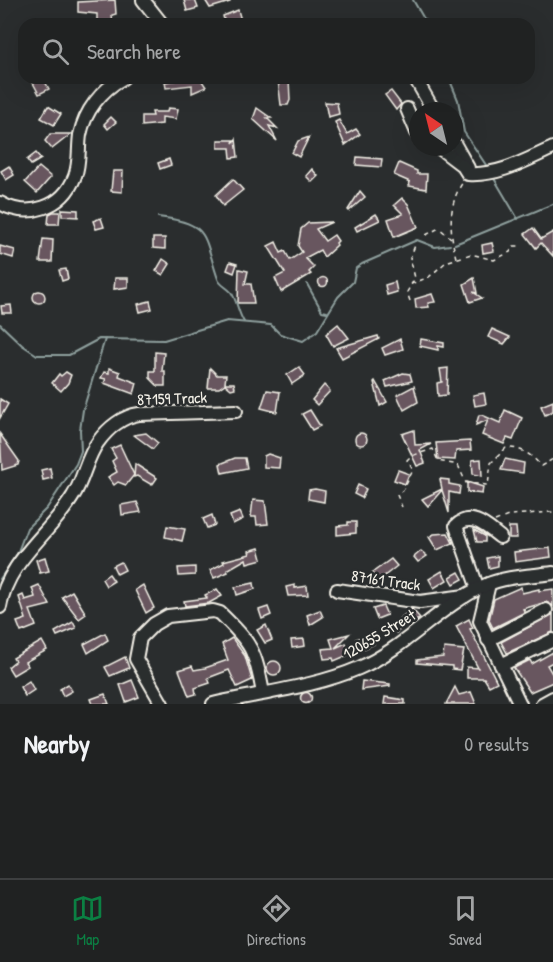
<!DOCTYPE html>
<style>
body{margin:0;font-family:"Patrick Hand",sans-serif;background:#282a2a;color:#f1f3f6}
.compass{position:absolute;left:409px;top:102px;width:54px;height:54px;border-radius:50%;background:#202222;box-shadow:0 6px 24px #0002;rotate:325deg}
.list{margin:0;padding:0;list-style:none}
h2{display:flex;justify-content:space-between;align-items:center;height:78px;margin:0;padding:0 24px;font-size:26px}
h2 small{font-size:20px;font-weight:400;color:#a2a4a5}
.icon{flex:none;width:33px;height:33px;fill:none;stroke:currentColor;stroke-width:2;stroke-linecap:round;stroke-linejoin:round}
.map{position:relative;flex:none;width:553px;height:704px;overflow:hidden}
.search{position:absolute;background:#202222;box-shadow:0 6px 24px #0002;left:18px;right:18px;top:18px;height:66px;display:flex;align-items:center;gap:15px;box-sizing:border-box;padding:0 21px;border-radius:18px;color:#a2a4a5;font-size:22px}
.sheet{height:174px;background:#202222}
nav{display:flex;justify-content:space-around;align-items:center;box-sizing:border-box;height:84px;border-top:2px solid #3d3f40;background:#202222;font-size:16px;color:#a2a4a5}
nav a{display:grid;justify-items:center;gap:3px}
nav .on{color:#0b8043}
.map>svg:first-child{display:block}
</style>
<div class="map">
<svg width="553" height="704" viewBox="0 0 553 704">
<rect width="100%" height="100%" fill="#2a2d2e"/>
<filter id="ink" filterUnits="userSpaceOnUse"><feTurbulence type="fractalNoise" baseFrequency=".0167" numOctaves="2"/><feDisplacementMap in="SourceGraphic" scale="12" xChannelSelector="R" yChannelSelector="G"/><feConvolveMatrix kernelMatrix="1 2 1 2 8 2 1 2 1" color-interpolation-filters="sRGB"/></filter>
<g filter="url(#ink)">
<g fill="none" stroke-linecap="round" stroke-linejoin="round">
<g stroke="#8fa09e" stroke-width="2">
<path d="M413,0L427,24"/>
<path d="M449,78L458,100L464,132L488,168"/>
<path d="M492,175L518,219"/>
<path d="M158,217C211,223 203,236 218,279C220,285 227,287 231,292C237,300 238,313 244,322"/>
<path d="M455,244L553,204"/>
<path d="M307,284L322,311L327,312"/>
<path d="M0,324L22,345L37,355H69L99,339L164,340L227,321L271,325L280,334L303,341L317,331L338,297L353,282L356,268L362,264L417,240L435,247L450,245"/>
<path d="M0,579L17,554L27,528L47,508L76,464L81,451L80,430L83,410L105,339"/>
</g>
</g>
<g fill="#67565f" stroke="#f4f1e8" stroke-width="1.5">
<path d="M115,0L116,14L112,15L113,24H97V14L78,12V2Z"/>
<path d="M184,0H195L198,8L187,11Z"/>
<path d="M205,0H230V2L210,8Z"/>
<path d="M238,10L242,24H225L223,16Z"/>
<path d="M38,78H43L49,89L39,94L32,81Z"/>
<path d="M191,78H200L206,87L192,93V85L166,88L165,82Z"/>
<path d="M289,79L290,100L288,105H281L278,80Z"/>
<path d="M391,91L401,104L396,110L385,95Z"/>
<path d="M325,102L337,103L339,114L328,117Z"/>
<path d="M48,106L61,114L54,125L41,118Z"/>
<path d="M168,108L178,109L176,119L162,117V124L142,126V116H153L152,112H167Z"/>
<path d="M257,108L271,118H267L277,128L269,126L277,141L253,119Z"/>
<path d="M111,117L116,122L108,129L104,124Z"/>
<path d="M339,120L347,134L356,129L360,134L345,145L335,122Z"/>
<path d="M50,134H71L52,149L45,141Z"/>
<path d="M309,137L299,157L292,153L298,141Z"/>
<path d="M236,139L238,157L231,158L230,148H218V140H234L233,143Z"/>
<path d="M36,153L41,159L31,165L27,160Z"/>
<path d="M357,157L382,159L381,167L356,165Z"/>
<path d="M169,159L171,165L160,169L158,163Z"/>
<path d="M399,163L417,171V174H427L426,189L409,186L410,182L394,175Z"/>
<path d="M9,166L14,175L6,180L1,171Z"/>
<path d="M39,167L51,177L37,193L25,182Z"/>
<path d="M312,169L318,176L312,182L306,176Z"/>
<path d="M113,171H123L122,192L111,191Z"/>
<path d="M233,179L243,190L223,206L216,195Z"/>
<path d="M360,191L365,197L349,211L348,210Z"/>
<path d="M402,198L408,204L418,227L394,237L388,219L403,214L394,205Z"/>
<path d="M62,209L78,210V217L62,216Z"/>
<path d="M53,212H60L59,224H48L49,214Z"/>
<path d="M376,214L380,220L357,231L355,227Z"/>
<path d="M101,218L104,227L96,229L93,221Z"/>
<path d="M332,222L316,229L325,241L334,235L338,241L336,243L337,245L324,257L320,250L305,258L314,267L309,272L311,274L281,292L275,278L285,273L268,246L276,242L281,253L285,251L290,260L302,252L298,246L301,229L308,223Z"/>
<path d="M533,228L541,239L553,232V256L541,243L536,248L525,234Z"/>
<path d="M153,238H165V249L153,248Z"/>
<path d="M43,239L53,240L52,262H40Z"/>
<path d="M492,243L494,251L483,253L482,245Z"/>
<path d="M0,246L15,250L13,258L0,254Z"/>
<path d="M163,259L170,264L163,275L156,271Z"/>
<path d="M230,262L237,264L234,273L227,270Z"/>
<path d="M66,269L68,279L62,281L59,270Z"/>
<path d="M239,269L248,271L245,284H251L254,303H238Z"/>
<circle cx="323" cy="282" r="4.5"/>
<path d="M115,278H128V287L114,289Z"/>
<path d="M474,278L477,293L473,292L482,298L470,302L464,284Z"/>
<path d="M395,282L397,292L387,295L385,285Z"/>
<circle cx="39" cy="297" r="6"/>
<path d="M432,294L435,302L428,303L429,307L416,308L415,299Z"/>
<path d="M150,301L152,309L140,312L138,304Z"/>
<path d="M11,305L12,313H2L1,306Z"/>
<path d="M338,324L349,338L333,346L326,334Z"/>
<path d="M492,329L510,337L504,344L488,337Z"/>
<path d="M378,336L379,339L342,358L336,348Z"/>
<path d="M400,339L403,349L385,355L382,348Z"/>
<path d="M421,339L444,343V347L438,346V350L420,346Z"/>
<path d="M155,352L164,353L162,371H165V386H158L150,378V371H155Z"/>
<path d="M299,367L305,375L292,384L287,375Z"/>
<path d="M109,368L120,372L119,376L137,383L134,394L104,383L106,379L101,378L104,372L109,373Z"/>
<path d="M210,368L217,375H226L225,383H234L235,388L231,389L225,384L219,388H208Z"/>
<path d="M448,368L447,395L438,396L437,383L442,382L440,369Z"/>
<path d="M66,372L71,375L68,383L61,391L52,383L59,374L61,376Z"/>
<path d="M403,373L410,374L412,381L387,387L385,381Z"/>
<path d="M375,381L387,402L380,406L374,382Z"/>
<path d="M324,385L330,391L317,405L312,400Z"/>
<path d="M414,386L418,402L404,410L397,395Z"/>
<path d="M267,390L280,392L277,412L261,408Z"/>
<path d="M484,393L486,404L475,406L473,395Z"/>
<path d="M0,399L8,404L0,418Z"/>
<path d="M553,401V411L545,415L541,406Z"/>
<path d="M310,410L320,426L312,430L302,414Z"/>
<path d="M505,410L522,418L513,440L507,438L504,444L482,435L488,420L476,425L479,415H482L500,423Z"/>
<path d="M414,430L415,445L431,444L420,450L425,463L417,466L402,434Z"/>
<circle cx="361" cy="439" r="6"/>
<path d="M146,433L158,443L153,449L134,435Z"/>
<path d="M0,434L19,461L18,465L2,470Z"/>
<path d="M470,441L471,450L456,451L455,460L438,459L436,443Z"/>
<path d="M120,445L134,475L126,485L118,482L114,485L108,477L117,472L112,461L116,458L111,449Z"/>
<path d="M268,454L280,458L279,468L264,467V456Z"/>
<path d="M235,458H245L247,468L222,473L220,464Z"/>
<path d="M481,459L482,476L473,474L472,460Z"/>
<path d="M505,459L524,463L523,473L501,470Z"/>
<path d="M135,464L157,478L152,485L137,476L134,477Z"/>
<path d="M50,468L52,478L43,480L41,470Z"/>
<path d="M398,470L409,474L405,484L394,480Z"/>
<path d="M440,479L449,480V484L460,486L459,494L449,492V513L442,490L428,506L422,499L442,489Z"/>
<path d="M467,482L483,487L482,494L467,492Z"/>
<path d="M358,485L366,489L362,498L354,494Z"/>
<path d="M315,489L325,491L324,502L308,499L309,490Z"/>
<path d="M253,500L265,501L268,524L257,525L256,517H251Z"/>
<path d="M137,502L141,512L122,515L121,505Z"/>
<path d="M240,512L243,519L233,524L230,516Z"/>
<path d="M212,515L215,525L207,528L203,519Z"/>
<path d="M348,522H356V533L337,535V526L348,525Z"/>
<path d="M167,526L185,529L182,541L165,537Z"/>
<path d="M509,527H516L517,538H509Z"/>
<path d="M474,530L485,536V542H477Z"/>
<path d="M448,533L453,543L437,550L429,537L434,534Z"/>
<path d="M259,548L262,559L247,563L246,559L227,570L228,572L214,578L210,570L224,563L223,561L250,554L249,551Z"/>
<path d="M550,548L551,557L515,562L514,552Z"/>
<path d="M421,551L427,556L418,562L414,557Z"/>
<path d="M498,556V566L489,568L487,558Z"/>
<path d="M45,557L49,571L40,573L36,560Z"/>
<path d="M391,559L397,566L378,581L372,573Z"/>
<path d="M121,562L125,570L117,574L113,566Z"/>
<path d="M195,567V575L179,576L178,568Z"/>
<path d="M442,571L447,580L434,588L429,579Z"/>
<path d="M459,572L463,579L454,584L450,577Z"/>
<path d="M109,574L114,581L106,586L102,579Z"/>
<path d="M254,583L255,589L237,595L235,587Z"/>
<path d="M39,585L50,605L30,610L36,626L21,632L17,622L26,619L19,597L23,595L25,600L35,597L32,588Z"/>
<path d="M143,585L154,608L146,613L135,590Z"/>
<path d="M295,585V588L307,586L308,595L288,596L286,587Z"/>
<path d="M521,587L522,593L539,589V591L553,589V606L546,602L523,609L525,612L493,628L489,620L494,599Z"/>
<path d="M217,589L222,596L209,603L185,606L184,601L207,598L205,595Z"/>
<path d="M72,591L86,614L79,619L62,597Z"/>
<path d="M383,606L387,615L377,619L373,609Z"/>
<path d="M268,607L271,615L262,619L259,610Z"/>
<path d="M412,609L420,618L411,624L409,622L396,633L390,626Z"/>
<path d="M320,610L323,617L310,625L307,615Z"/>
<path d="M553,614V632L507,653L501,642Z"/>
<path d="M469,619L473,628L470,629L497,682L489,686L484,678H467V667L478,668L456,626Z"/>
<path d="M73,622L76,628L57,636L55,632Z"/>
<path d="M266,625L272,640L265,643L257,630Z"/>
<path d="M105,633L108,640L88,653L84,644Z"/>
<path d="M349,634L335,648L346,643L348,655L334,661L333,658L324,659L322,649L333,648L330,639Z"/>
<path d="M371,634L374,644L361,650L356,639Z"/>
<path d="M232,638L245,656L252,680L237,687L229,670L208,678L210,683L195,688L196,694L189,696L179,670L192,666L194,670L205,668L228,660L222,644Z"/>
<path d="M304,639L305,646L292,648L291,640Z"/>
<path d="M42,641L47,650L25,662L28,666L13,675L8,667L15,661L13,658Z"/>
<path d="M444,648L464,650L460,670L452,669V666L417,663V660L443,657Z"/>
<path d="M553,652V662L547,665L553,675V682L530,692L514,668L530,660L532,664Z"/>
<path d="M125,657L129,668L110,676L105,667Z"/>
<circle cx="274" cy="668" r="7"/>
<path d="M132,680L139,697L126,702L120,685Z"/>
<path d="M29,681L34,690L25,696L20,687Z"/>
<path d="M362,681L390,684V686L361,690Z"/>
<path d="M68,684L72,691L63,696L60,689Z"/>
<path d="M455,687L459,695L471,692L476,704H446Z"/>
<circle cx="306" cy="698" r="5.5"/>
<path d="M105,694L109,704H93L91,699Z"/>
<path d="M385,697L405,700V704H384Z"/>
</g>
<g fill="none" stroke-linecap="round" stroke-linejoin="round">
<defs>
<g id="minor">
<path d="M143,0L162,24"/>
<path d="M415,78L434,111"/>
<path d="M407,109L418,135"/>
<path d="M454,143L468,168"/>
<path d="M438,147L463,166L468,174C499,176 526,160 553,148"/>
<path d="M0,203C28,219 63,208 75,176C80,163 78,149 80,135C85,111 101,90 123,78"/>
<path d="M489,584L480,621L520,704"/>
<path d="M478,589L456,526C471,511 487,527 500,537"/>
<path d="M337,590L420,602L465,596"/>
<path d="M0,607C7,561 50,534 73,496C84,479 86,458 98,442C108,428 123,416 139,414L236,411"/>
<path d="M488,640L546,610"/>
<path d="M501,665L553,640"/>
<path d="M162,704L136,659L140,638L154,624L168,616L213,611L220,613C252,644 255,650 263,693"/>
<path d="M213,704C260,693 315,687 359,668C406,648 440,605 486,585C506,576 531,576 553,573"/>
<path d="M542,704L553,698"/>
</g>
</defs>
<use href="#minor" stroke="#f4f1e8" stroke-width="16"/>
<g stroke="#f4f1e8" stroke-width="1.5" stroke-dasharray="4.5 4.5" stroke-linecap="butt">
<path d="M426,235L439,228L451,238"/>
<path d="M456,258C450,233 447,205 463,182"/>
<path d="M411,284L429,277L446,262L471,254L494,260L510,252L514,246H520"/>
<path d="M410,301L407,292L415,278L410,258L416,243"/>
<path d="M402,507L397,495L404,489L413,470L407,460L411,456L433,449L438,461L458,465L466,483L488,485L491,463L506,448C521,447 532,455 541,466L553,459"/>
<path d="M495,521L511,515L553,512"/>
</g>
<use href="#minor" stroke="#2a2d2e" stroke-width="12"/>
</g>
</g>
<g text-anchor="middle" stroke-width="5" stroke-linejoin="round" paint-order="stroke">
<g font-size="16" fill="#f4f1e8" stroke="#2a2d2e">
<text transform="translate(172 398) rotate(-2)" y="6">87159 Track</text>
<text transform="translate(386 580) rotate(8)" y="6">87161 Track</text>
<text transform="translate(379 634) rotate(-31)" y="6">120655 Street</text>
</g>
</g>
</svg>
<svg class="compass" viewBox="-18 -18 36 36"><path d="M0-13l5 13h-10z" fill="#e53935"/><path d="M0 13l5-13h-10z" fill="#a2a4a5"/></svg>
<div class="search"><svg class="icon" aria-label="search" viewBox="0 0 24 24"><circle cx="10" cy="10" r="6"/><path d="M15 15l6 6"/></svg>Search here</div>
</div>
<section class="sheet">
<h2>Nearby<small>0 results</small></h2>
<ul class="list">
</ul>
</section>
<nav>
<a class="on"><svg class="icon" aria-label="map" viewBox="0 0 24 24"><path d="M3 6l6-2 6 2 6-2v14l-6 2-6-2-6 2zM9 4v14M15 6v14"/></svg>Map</a>
<a><svg class="icon" aria-label="directions" viewBox="0 0 24 24"><path d="M12 3l9 9-9 9-9-9zM9 14v-3h6M13 9l2 2-2 2"/></svg>Directions</a>
<a><svg class="icon" aria-label="saved" viewBox="0 0 24 24"><path d="M7 4h10v16l-5-4-5 4z"/></svg>Saved</a>
</nav>
